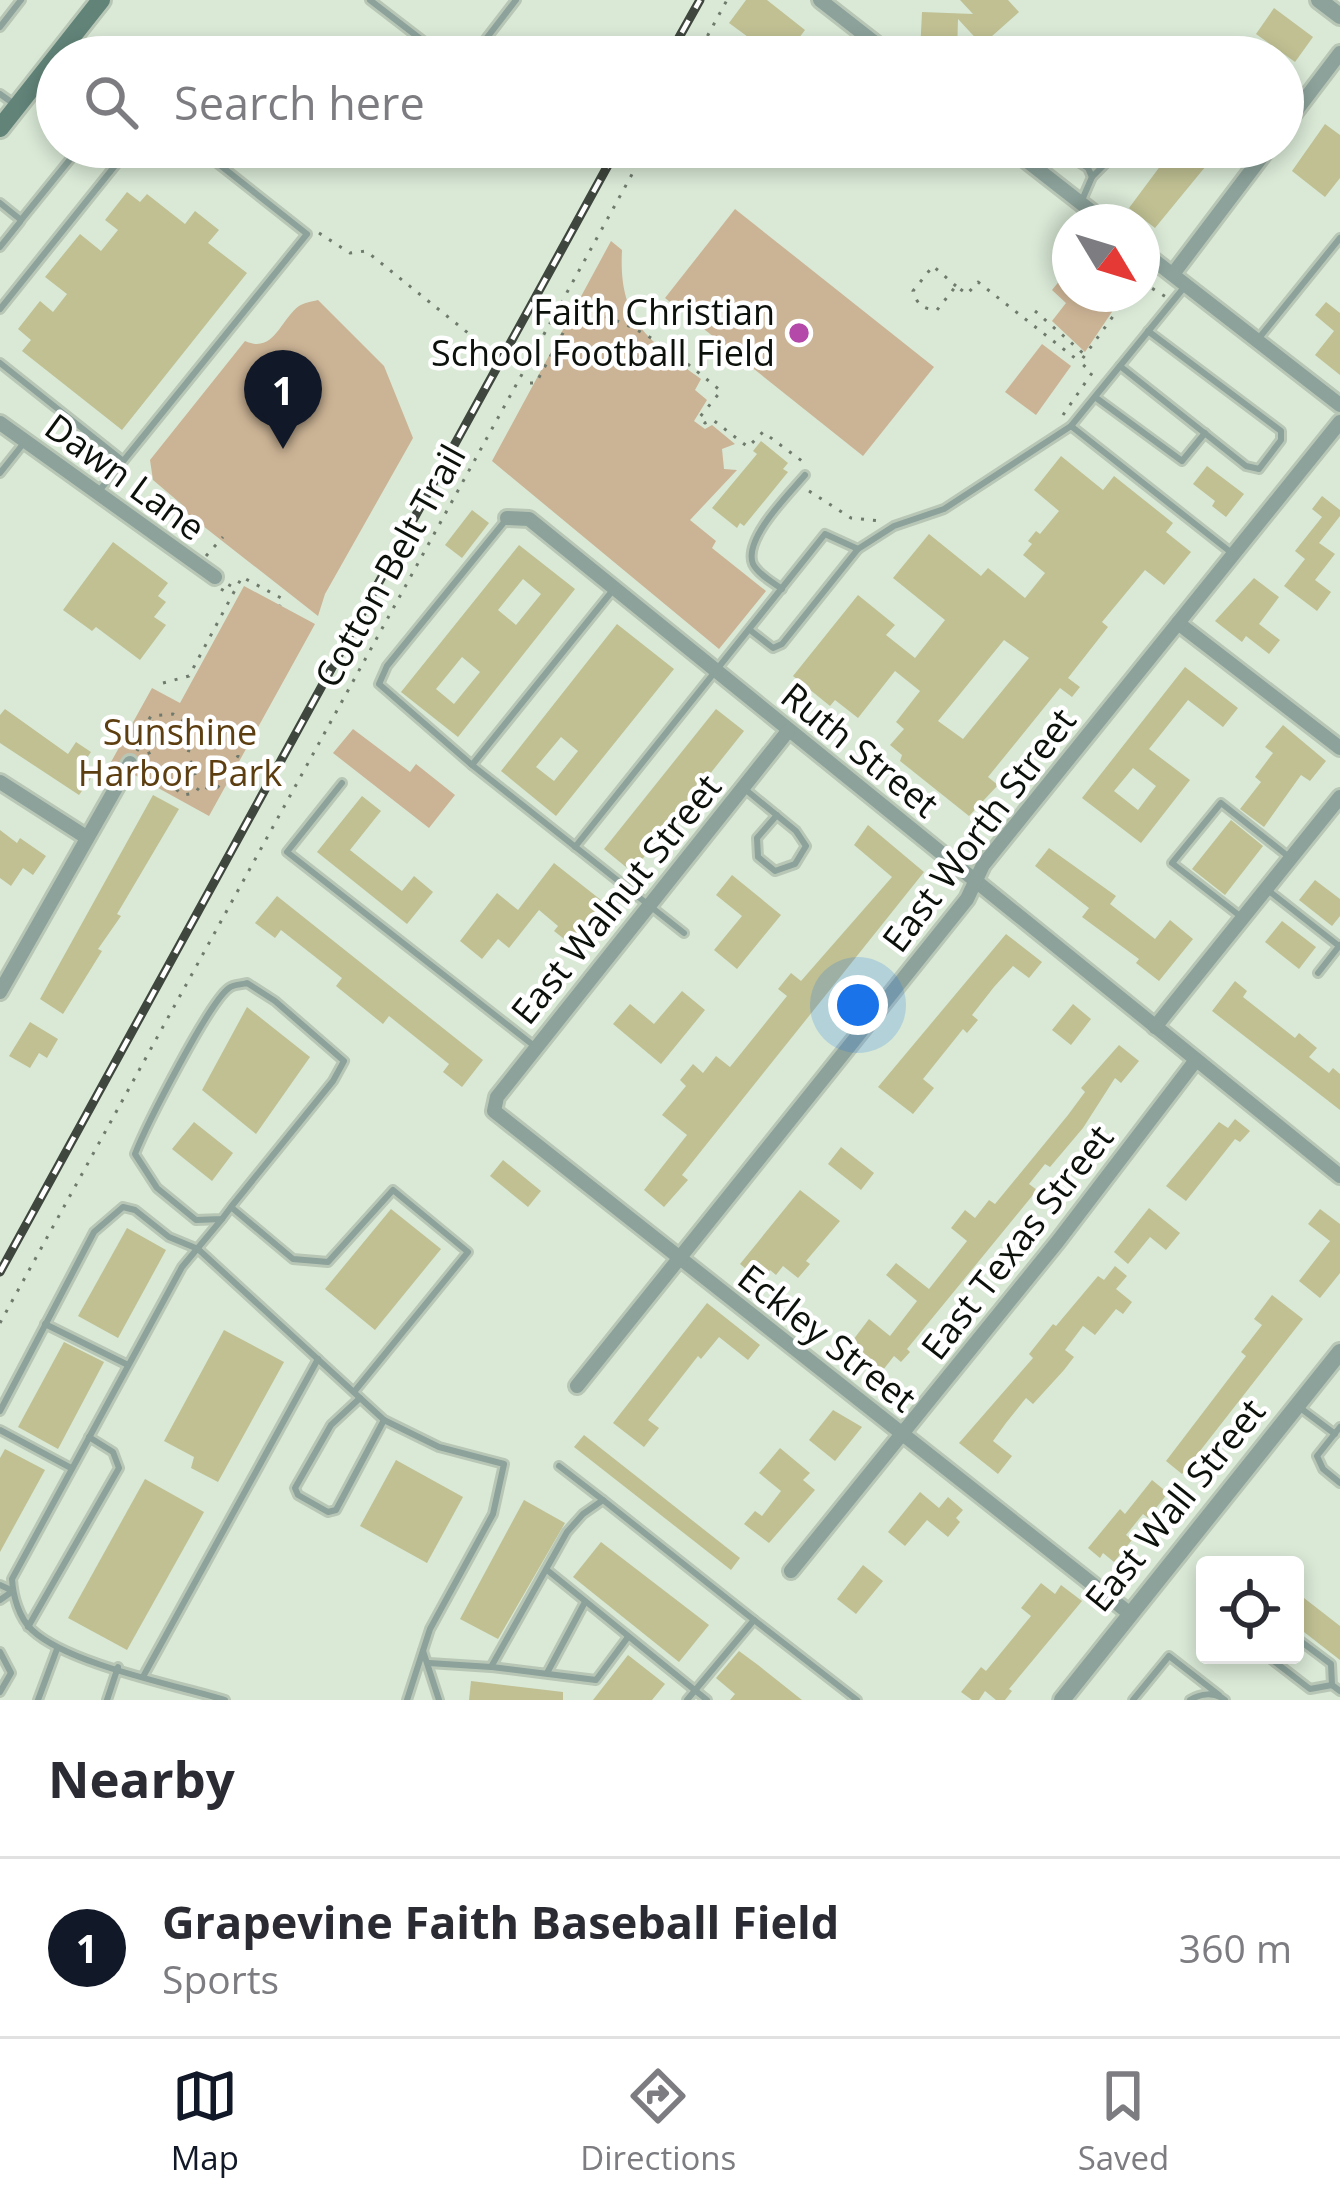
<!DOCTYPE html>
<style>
body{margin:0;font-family:"Open Sans",sans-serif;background:#f2f2f3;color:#2b2b33}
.controls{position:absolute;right:36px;bottom:36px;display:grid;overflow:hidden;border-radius:12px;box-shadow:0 6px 18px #0003}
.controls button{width:108px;height:108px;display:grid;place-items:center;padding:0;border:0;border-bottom:3px solid #e1e1e2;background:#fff;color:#2b2b33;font:60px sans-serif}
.compass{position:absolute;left:1052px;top:204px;width:108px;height:108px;border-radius:50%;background:#fff;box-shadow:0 6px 18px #0003;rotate:128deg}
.you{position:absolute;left:858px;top:1005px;width:42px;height:42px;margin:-30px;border:9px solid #fff;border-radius:50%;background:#1a73e8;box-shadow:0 0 0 18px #1a73e833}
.badge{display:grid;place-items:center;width:78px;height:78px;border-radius:50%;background:#111827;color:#fff;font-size:39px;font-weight:700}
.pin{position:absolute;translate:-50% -99px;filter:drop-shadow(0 3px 6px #0008)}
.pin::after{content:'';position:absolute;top:63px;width:42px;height:36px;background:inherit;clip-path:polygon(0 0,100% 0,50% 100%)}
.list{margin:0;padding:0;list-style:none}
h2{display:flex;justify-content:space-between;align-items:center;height:156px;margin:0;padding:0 48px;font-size:51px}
h2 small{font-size:39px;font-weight:400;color:#7c7c81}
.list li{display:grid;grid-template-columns:78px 1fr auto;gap:36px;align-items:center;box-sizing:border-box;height:180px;padding:0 48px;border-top:3px solid #e1e1e2}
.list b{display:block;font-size:45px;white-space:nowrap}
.list p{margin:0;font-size:39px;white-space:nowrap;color:#7c7c81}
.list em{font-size:39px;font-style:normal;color:#7c7c81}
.icon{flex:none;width:66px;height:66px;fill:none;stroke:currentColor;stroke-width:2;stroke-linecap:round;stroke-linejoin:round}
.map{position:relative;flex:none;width:1340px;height:1700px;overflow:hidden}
.search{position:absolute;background:#fff;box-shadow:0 6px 18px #0003;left:36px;right:36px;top:36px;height:132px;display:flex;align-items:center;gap:30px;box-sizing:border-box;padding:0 42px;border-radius:66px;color:#7c7c81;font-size:45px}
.sheet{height:336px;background:#fff}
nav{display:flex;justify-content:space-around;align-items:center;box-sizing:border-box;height:168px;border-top:3px solid #e1e1e2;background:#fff;font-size:33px;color:#7c7c81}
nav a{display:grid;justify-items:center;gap:6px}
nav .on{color:#111827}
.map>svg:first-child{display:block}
</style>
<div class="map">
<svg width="1340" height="1700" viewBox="0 0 1340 1700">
<rect width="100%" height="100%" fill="#d9e9d6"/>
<g fill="#cbb395">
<path d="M735,209L934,367L863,456L665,298Z"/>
<path d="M611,241L622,250C618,321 649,341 701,379L695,390L707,400L694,421L705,429L712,425L735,444L722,449L724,469L737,470L690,520L716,541L712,548L766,591L719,649L492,461Z"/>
<path d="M1070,268V294H1124L1085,352L1052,321L1066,303L1052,290Z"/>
<path d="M318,300L384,366L413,438L325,594L318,616L184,511L186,508L153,480L150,460L245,341C274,354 280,320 299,306C303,303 314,301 318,300Z"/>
<path d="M1042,344L1071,366L1036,415L1005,392Z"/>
<path d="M244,586L315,624L209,816L111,762L152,688L180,703Z"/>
<path d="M353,729L410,772L416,764L455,795L429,828L333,753Z"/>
</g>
<g fill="#c0c093" fill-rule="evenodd">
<path d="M746,0H767L805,30L799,38L825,57H763L767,51L729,23Z"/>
<path d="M960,0H1008L1019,12L982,45L958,19L957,54L920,52L922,12L973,14Z"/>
<path d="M1274,8L1313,37L1295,62L1256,34Z"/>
<path d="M1325,124L1340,135V178L1325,197L1292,171Z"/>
<path d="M1154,147H1228L1215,164L1210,161L1155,228L1129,208L1161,165L1148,154Z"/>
<path d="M127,192L140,202L147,194L185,224L195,211L219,230L208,243L247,273L122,430L22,351L31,340L18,329L40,301L53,312L67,294L45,277L80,234L101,251L118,230L105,220Z"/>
<path d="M1326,302L1340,313V375L1315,355L1334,331L1315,315Z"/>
<path d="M761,441L788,463L783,469L788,472L744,526L740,523L737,528L712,508L757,454L753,451Z"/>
<path d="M1061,456L1103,490L1114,476L1173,523L1166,532L1191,552L1164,585L1145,570L1102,622L1108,627L1068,678L1080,687L1072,697L1060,688L988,777L998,785L969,816L900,761L902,755L890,745L904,729L896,722L920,691L895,671L858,718L835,700L830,706L793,676L858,595L895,625L886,635L915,658L945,620L893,578L929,534L981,576L988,568L1025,598L1045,573L1023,555L1032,544L1028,541L1036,531L1040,534L1059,511L1034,490ZM1004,640L1029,658L963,739L938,721Z"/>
<path d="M1207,466L1244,494L1226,517L1212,506L1215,501L1193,484Z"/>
<path d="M1322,496L1340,510V516L1319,543L1335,554L1315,580L1331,592L1317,611L1284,586L1305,559L1295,551L1322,517L1312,509Z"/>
<path d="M472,510L489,523L462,558L445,545Z"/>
<path d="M113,542L168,583L158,596L166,602L154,617L166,625L140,660L96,627L92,631L63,610Z"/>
<path d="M519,545L575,589L458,737L401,692ZM523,579L541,594L516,625L498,610ZM462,657L480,672L454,704L436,689Z"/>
<path d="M1254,578L1279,597L1259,624L1280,640L1269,654L1246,636L1242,642L1215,621Z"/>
<path d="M617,624L674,669L556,816L501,771ZM561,737L578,751L554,781L536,767Z"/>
<path d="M1185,667L1238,708L1223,727L1188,700L1149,749L1190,780L1141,843L1082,798ZM1133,768L1156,786L1138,810L1114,791Z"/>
<path d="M5,709L68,754L76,742L91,752L80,768L92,777L79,795L0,743V715Z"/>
<path d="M716,709L744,731L632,872L604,849Z"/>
<path d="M1283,725L1326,761L1310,781L1301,775L1264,827L1240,809L1261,782L1255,777L1273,753L1265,747Z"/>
<path d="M153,795L179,809L117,914L121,916L98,949L102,951L63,1014L40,999Z"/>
<path d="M362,796L381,811L350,850L402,891L414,876L433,892L407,924L317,852Z"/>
<path d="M1231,820L1263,846L1225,895L1192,869Z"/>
<path d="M868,825L924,872L682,1175L688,1180L664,1207L644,1190L687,1135L662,1115L686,1086L680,1080L693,1064L703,1073L716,1056L730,1067L787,996L778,989L791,973L801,981L892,877L854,845Z"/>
<path d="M0,830L17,843L20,838L46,856L33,875L23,868L11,886L0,878Z"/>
<path d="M1049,848L1116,896L1110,904L1155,939L1170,920L1193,939L1159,981L1136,963L1139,959L1082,917L1089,908L1035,866Z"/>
<path d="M554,863L606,904L573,946L554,931L558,926L539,910L509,948L498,939L482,959L460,941L497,893L518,910Z"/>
<path d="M732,875L781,915L737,969L714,950L742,916L716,895Z"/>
<path d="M1315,880L1340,899V916L1332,926L1299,900Z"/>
<path d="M277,896L483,1060L462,1087L443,1072L449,1064L389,1016L383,1024L336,986L342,978L281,930L275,938L255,923Z"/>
<path d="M1282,921L1316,947L1299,969L1265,942Z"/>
<path d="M1006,934L1042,962L1029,978L1013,966L994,987L972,1015L978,1020L967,1033L963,1029L923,1079L934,1088L913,1114L878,1087Z"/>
<path d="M1235,981L1247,991L1243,997L1295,1038L1299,1033L1317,1048L1309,1057L1329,1073L1333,1068L1340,1074V1110L1212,1011Z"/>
<path d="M682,991L705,1010L661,1064L613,1024L630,1004L654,1024Z"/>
<path d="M1073,1004L1091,1019L1071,1045L1052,1030Z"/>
<path d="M247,1007L310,1057L256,1134L202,1090Z"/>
<path d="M30,1022L58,1039L47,1058L39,1053L30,1068L9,1056Z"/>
<path d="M1119,1045L1139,1061L1121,1083L1115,1078L1083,1128L1050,1167L1045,1164L1029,1184L1037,1190L907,1349L910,1352L901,1362L894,1356L883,1370L850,1344L869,1319L890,1336L917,1301L886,1275L896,1263L929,1289L967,1241L951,1228L965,1210L975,1218L989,1200L995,1204L1068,1115L1085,1092L1081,1088Z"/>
<path d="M1235,1119L1250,1131L1240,1142L1235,1139L1186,1201L1166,1186L1219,1122L1228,1128Z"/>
<path d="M194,1122L233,1153L212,1181L172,1149Z"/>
<path d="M841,1147L874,1173L861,1190L828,1164Z"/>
<path d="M503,1160L541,1191L528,1207L490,1176Z"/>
<path d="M800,1190L840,1221L806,1261L810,1264L798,1278L783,1266L776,1275L770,1270L761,1281L740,1264Z"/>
<path d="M1149,1208L1180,1233L1166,1250L1150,1237L1128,1264L1114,1252Z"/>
<path d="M391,1209L441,1249L375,1330L325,1289Z"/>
<path d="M1320,1209L1340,1224V1273L1320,1298L1299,1281L1330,1241L1308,1224Z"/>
<path d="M127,1228L166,1250L118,1338L78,1316Z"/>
<path d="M1115,1266L1127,1276L1116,1289L1132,1302L1123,1314L1116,1309L1095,1335L1083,1326L1065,1350L1074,1357L1064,1370L1033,1404L1026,1398L1006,1423L993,1441L1012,1456L998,1474L959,1443L1033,1358L1029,1354L1053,1324L1056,1326L1098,1276L1104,1280Z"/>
<path d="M1272,1295L1303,1319L1182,1474L1166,1461L1246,1356L1241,1352L1262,1325L1254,1319Z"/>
<path d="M707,1303L760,1345L748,1360L719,1337L701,1359L698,1356L648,1420L659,1428L644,1447L613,1423Z"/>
<path d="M224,1330L284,1362L218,1482L191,1468L194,1457L164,1441Z"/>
<path d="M64,1342L104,1362L58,1449L18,1427Z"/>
<path d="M833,1410L862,1427L835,1461L809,1440Z"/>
<path d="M584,1435L740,1558L731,1570L574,1447Z"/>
<path d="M780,1448L810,1473L803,1480L815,1490L769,1543L744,1524L755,1511L762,1516L781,1491L759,1473Z"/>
<path d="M5,1449L45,1470L0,1552V1458Z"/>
<path d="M396,1460L463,1497L427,1563L360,1526Z"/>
<path d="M145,1479L204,1512L127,1650L68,1618Z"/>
<path d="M1152,1480L1168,1493L1148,1518L1143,1514L1126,1535L1132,1540L1114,1562L1103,1553L1100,1558L1088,1548L1120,1509L1125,1514Z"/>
<path d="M920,1492L939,1508L948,1497L963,1510L956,1518L960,1522L948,1537L927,1520L905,1546L888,1532Z"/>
<path d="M524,1500L565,1523L498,1639L460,1619Z"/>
<path d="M601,1542L709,1625L679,1662L573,1577Z"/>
<path d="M863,1565L883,1581L856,1614L837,1599Z"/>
<path d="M1041,1583L1055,1594L1061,1585L1082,1601L1009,1689L1012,1691L1005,1700H996L985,1691L979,1700H972L961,1692L981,1667L986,1671L1031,1616L1021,1608Z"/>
<path d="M1295,1591L1340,1626V1660L1295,1625Z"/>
<path d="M739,1651L758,1665L802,1700H730L735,1694L716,1678Z"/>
<path d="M628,1655L665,1684L652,1700H593Z"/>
<path d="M471,1681L563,1692V1700H469Z"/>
</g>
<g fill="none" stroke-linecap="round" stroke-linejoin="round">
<defs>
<g id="service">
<path d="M370,0L444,57"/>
<path d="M0,27L21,0"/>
<path d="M472,57L516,0"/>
<path d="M0,94L14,104"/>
<path d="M1055,147L1088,168L1092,177L1082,200"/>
<path d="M1092,177L1122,147"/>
<path d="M0,203L21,220L80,147"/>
<path d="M0,247L20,222"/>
<path d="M0,309L130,147"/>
<path d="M1259,338L1340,238"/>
<path d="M0,363L122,460"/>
<path d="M1120,366L1246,466L1259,469L1281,440V431L1148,331"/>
<path d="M1095,397L1182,461L1205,433"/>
<path d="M1071,426L1233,554"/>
<path d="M0,473L23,444"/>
<path d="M99,491L307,234L197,147"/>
<path d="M505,521L387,666L379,684L472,765L684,933"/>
<path d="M782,589C772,582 758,574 753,564C743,539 789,494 805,475"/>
<path d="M750,630L773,648L782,644L858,549"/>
<path d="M472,765L613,590"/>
<path d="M342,783L287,852L533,1045"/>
<path d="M746,790L796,831L806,846L795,864L775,871L758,857L757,838L777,815"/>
<path d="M575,847L825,534L858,549L894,526L944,509L1071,426L1186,285"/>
<path d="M1269,891L1339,946"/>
<path d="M1240,916L1172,863L1221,803L1289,857"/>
<path d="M1318,973L1340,945"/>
<path d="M231,1207L222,1219L196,1220L157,1188L135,1154C146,1126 209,1002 229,988C234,984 241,985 247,983L275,1001L344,1061L333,1081L231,1207L293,1259L328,1262L393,1190L468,1252L354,1392"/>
<path d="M222,1219L182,1267L12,1579C13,1596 19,1618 32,1630C68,1664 175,1685 225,1700"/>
<path d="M45,1324L128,1365"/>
<path d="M360,1398L331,1425L295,1488L298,1495L328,1512L336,1510L384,1420"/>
<path d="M1299,1407L1335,1434"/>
<path d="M0,1411L94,1232L123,1207L135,1210L169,1237L198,1249L384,1420L439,1447L504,1464L493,1514L430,1629L407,1700"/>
<path d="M1340,1427L1317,1456L1323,1469L1340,1483"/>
<path d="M0,1430L71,1468"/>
<path d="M559,1466L603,1500"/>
<path d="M547,1570L707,1700"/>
<path d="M0,1585L13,1591L0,1600"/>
<path d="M754,1620L857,1700"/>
<path d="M28,1627L119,1468L113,1452L89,1437"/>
<path d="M1295,1637L1331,1664L1332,1685L1340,1691"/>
<path d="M423,1651L439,1700"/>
<path d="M0,1652L11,1673L0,1692"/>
<path d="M1266,1655L1310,1689L1332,1685"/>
<path d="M429,1663L491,1667L567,1532L583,1514L603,1500L754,1620L687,1700"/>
<path d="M492,1667L596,1680L628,1637"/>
<path d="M547,1673L585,1602"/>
<path d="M144,1675L318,1359"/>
<path d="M38,1700L57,1649"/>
<path d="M107,1700L118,1667"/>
<path d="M1133,1700L1169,1656L1219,1695"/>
<path d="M1190,1700C1201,1693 1215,1692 1225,1700"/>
</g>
<g id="minor">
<path d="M820,0L893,57"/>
<path d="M1283,128L1340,53"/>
<path d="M1009,147L1105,222"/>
<path d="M1142,251L1340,405"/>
<path d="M1173,274L1269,147"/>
<path d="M0,423L215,577"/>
<path d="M507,518L529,519L1340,1176"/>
<path d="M1178,623L1340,748"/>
<path d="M788,731L497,1097L494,1111L1129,1613"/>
<path d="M0,782L86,837"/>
<path d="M0,992L130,763"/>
<path d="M1155,1027L1340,797"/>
<path d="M577,1386L967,899L983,865L1340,422"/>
<path d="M791,1571L1058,1241L1196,1060"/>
</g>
<g id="tertiary">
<path d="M1319,0L1340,16"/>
<path d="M1062,1700L1340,1352"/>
</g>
<path id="secondary" d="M0,128L101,0"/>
</defs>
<use href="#service" stroke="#b8c6b6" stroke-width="12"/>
<use href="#minor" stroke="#b8c6b6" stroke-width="20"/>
<use href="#tertiary" stroke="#b8c6b6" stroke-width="22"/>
<use href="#secondary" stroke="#b8c6b6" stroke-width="24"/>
<g stroke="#6f7a6d" stroke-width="3" stroke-dasharray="3 9" stroke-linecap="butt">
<path d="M696,57L727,0"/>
<path d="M319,233L350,253L366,251L473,337"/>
<path d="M1142,282L1166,297"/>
<path d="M956,286L933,266L913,291C917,305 923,309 937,310L956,286L967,294L978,282L1080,362"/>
<path d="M1035,311L1084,354"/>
<path d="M530,383H536L576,309C640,322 672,351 721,391L699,418L705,423L713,420L748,447L763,432L806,464"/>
<path d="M1063,415L1092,373L1080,362L1129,294"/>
<path d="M809,491L851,518L880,521"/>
<path d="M206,556L223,537"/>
<path d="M221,589L226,592L233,579"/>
<path d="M163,683L189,676L242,577L283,599L280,605"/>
<path d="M143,741L161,777L183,795L195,793L201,785L209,789L218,787L238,756V750L229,742L194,733"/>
<path d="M137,751L143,741L141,732L151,716L173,714L190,725L194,733L188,753L198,783"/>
<path d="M167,780L189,764"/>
<path d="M0,1323L647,147"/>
</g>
<use href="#service" stroke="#8ca29b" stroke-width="6"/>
<use href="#minor" stroke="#8ca29b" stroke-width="14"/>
<use href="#tertiary" stroke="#8ca29b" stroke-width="16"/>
<use href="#secondary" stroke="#618378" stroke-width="18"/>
<defs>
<g id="rail">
<path d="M668,57L700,0"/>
<path d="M0,1272L618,147"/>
</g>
</defs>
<use href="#rail" stroke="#3e463d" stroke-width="9"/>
<use href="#rail" stroke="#fff" stroke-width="4.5" stroke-dasharray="14" stroke-linecap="butt"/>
</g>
<circle fill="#b549a9" stroke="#fff" stroke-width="4.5" cx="799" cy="333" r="12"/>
<g text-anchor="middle" stroke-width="9" stroke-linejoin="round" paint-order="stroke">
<g font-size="36" fill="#0c110b" stroke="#fff" text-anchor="end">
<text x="775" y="325">Faith Christian<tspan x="775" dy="41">School Football Field</tspan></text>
</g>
<g font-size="36" fill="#0c110b" stroke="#fff">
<text transform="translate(125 477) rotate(36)" y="13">Dawn Lane</text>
<text transform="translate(390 566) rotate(-61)" y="13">Cotton Belt Trail</text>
<text transform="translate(860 750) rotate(39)" y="13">Ruth Street</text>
<text transform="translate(979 830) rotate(-53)" y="13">East Worth Street</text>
<text transform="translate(616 899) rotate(-51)" y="13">East Walnut Street</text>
<text transform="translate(1017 1242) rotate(-52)" y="13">East Texas Street</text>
<text transform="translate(827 1338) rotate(38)" y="13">Eckley Street</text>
<text transform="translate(1175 1505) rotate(-51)" y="13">East Wall Street</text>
</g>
<g font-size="36" fill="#5c3e10" stroke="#fff">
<text x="180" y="745">Sunshine<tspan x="180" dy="41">Harbor Park</tspan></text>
</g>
</g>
</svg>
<div class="controls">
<button><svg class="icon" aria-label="locate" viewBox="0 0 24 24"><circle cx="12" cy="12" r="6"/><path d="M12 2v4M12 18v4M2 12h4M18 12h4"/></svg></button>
</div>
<svg class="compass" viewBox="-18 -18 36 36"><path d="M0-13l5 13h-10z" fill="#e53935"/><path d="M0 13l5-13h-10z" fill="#7c7c81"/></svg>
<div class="you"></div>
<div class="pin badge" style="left:283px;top:449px">1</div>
<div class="search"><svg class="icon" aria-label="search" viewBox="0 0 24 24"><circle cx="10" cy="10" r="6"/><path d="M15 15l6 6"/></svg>Search here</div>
</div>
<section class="sheet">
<h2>Nearby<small></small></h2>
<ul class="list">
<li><span class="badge">1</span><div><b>Grapevine Faith Baseball Field</b><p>Sports</p></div><em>360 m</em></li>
</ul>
</section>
<nav>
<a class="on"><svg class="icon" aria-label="map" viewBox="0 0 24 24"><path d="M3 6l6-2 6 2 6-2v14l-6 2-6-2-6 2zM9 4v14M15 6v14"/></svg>Map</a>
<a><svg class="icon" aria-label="directions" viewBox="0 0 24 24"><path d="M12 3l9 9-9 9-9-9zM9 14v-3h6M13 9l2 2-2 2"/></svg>Directions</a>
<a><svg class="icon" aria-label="saved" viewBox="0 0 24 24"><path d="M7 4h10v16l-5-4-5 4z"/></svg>Saved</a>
</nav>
